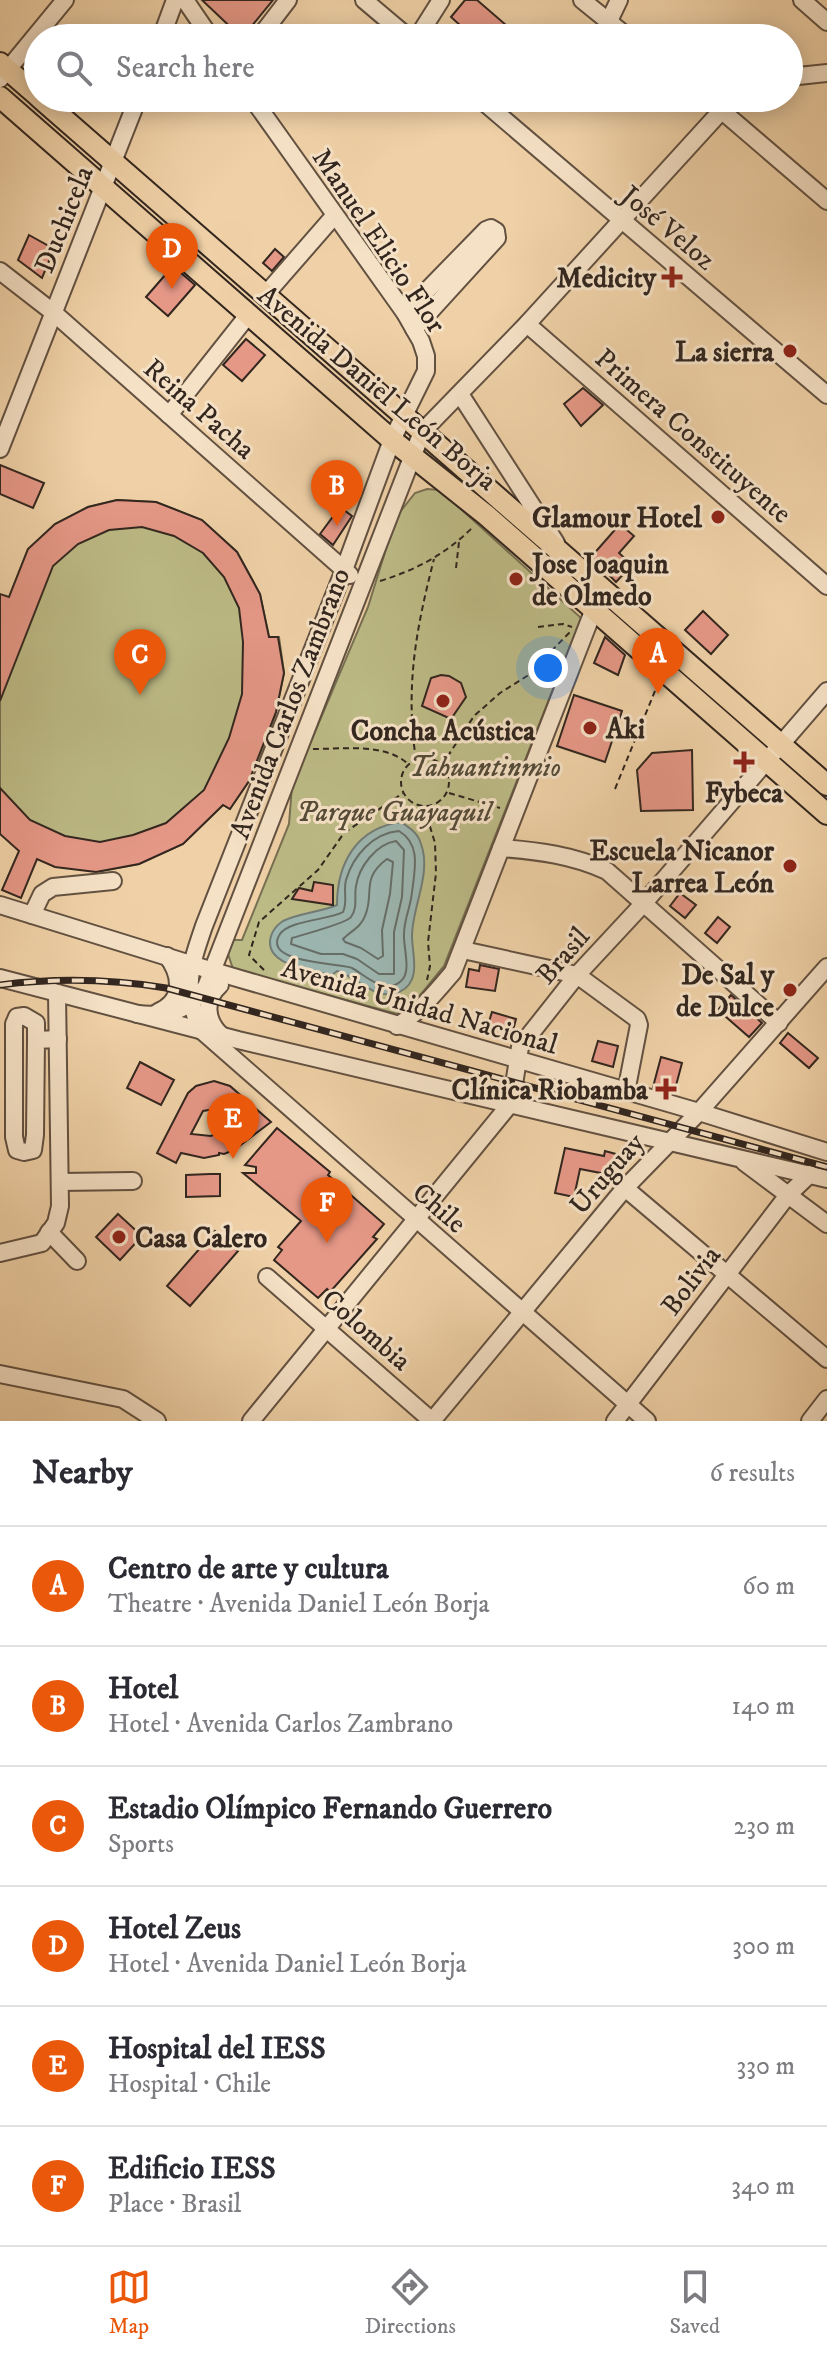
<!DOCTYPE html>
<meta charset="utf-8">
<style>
body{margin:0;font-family:"IM FELL DW Pica",serif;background:#f7f7f7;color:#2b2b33}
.you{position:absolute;left:548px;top:668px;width:28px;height:28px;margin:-20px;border:6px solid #fff;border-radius:50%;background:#1a73e8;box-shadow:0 0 0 12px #1a73e833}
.badge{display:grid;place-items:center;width:52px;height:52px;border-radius:50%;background:#ea580c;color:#fff;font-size:26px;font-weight:700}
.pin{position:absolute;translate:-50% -66px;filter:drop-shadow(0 2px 4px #0008)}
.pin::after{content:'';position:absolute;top:42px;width:28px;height:24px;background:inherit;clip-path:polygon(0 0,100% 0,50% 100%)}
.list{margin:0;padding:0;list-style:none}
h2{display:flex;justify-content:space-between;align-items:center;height:104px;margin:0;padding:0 32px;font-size:34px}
h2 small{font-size:26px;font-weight:400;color:#7c7c81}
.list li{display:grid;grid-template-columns:52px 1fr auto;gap:24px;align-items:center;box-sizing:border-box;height:120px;padding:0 32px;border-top:2px solid #e1e1e2}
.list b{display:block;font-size:30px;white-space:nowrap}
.list p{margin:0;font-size:26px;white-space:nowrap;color:#7c7c81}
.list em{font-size:26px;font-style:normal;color:#7c7c81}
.icon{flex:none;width:44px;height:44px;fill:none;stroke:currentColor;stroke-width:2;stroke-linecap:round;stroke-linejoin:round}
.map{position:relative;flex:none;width:827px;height:1421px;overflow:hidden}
.search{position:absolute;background:#fff;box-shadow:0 4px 20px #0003;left:24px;right:24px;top:24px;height:88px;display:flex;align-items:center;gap:20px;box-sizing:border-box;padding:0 28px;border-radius:44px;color:#7c7c81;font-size:30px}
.sheet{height:824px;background:#fff}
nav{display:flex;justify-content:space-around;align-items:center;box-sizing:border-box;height:112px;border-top:2px solid #e1e1e2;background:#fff;font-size:22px;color:#7c7c81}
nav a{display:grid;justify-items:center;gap:4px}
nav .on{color:#ea580c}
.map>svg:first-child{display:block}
</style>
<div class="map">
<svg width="827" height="1421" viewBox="0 0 827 1421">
<rect width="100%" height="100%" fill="#f0d1a7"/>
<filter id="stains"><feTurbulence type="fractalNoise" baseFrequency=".0025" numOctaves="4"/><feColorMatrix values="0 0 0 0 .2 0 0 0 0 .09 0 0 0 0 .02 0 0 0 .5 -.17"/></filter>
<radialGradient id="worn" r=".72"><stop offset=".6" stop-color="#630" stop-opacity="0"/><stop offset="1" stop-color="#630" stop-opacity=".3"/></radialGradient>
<g fill="#bcba85" stroke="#777052" stroke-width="2">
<path d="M427,489L440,490L581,618L444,966L413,1004L397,1014L233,969L227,951L231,940H242L289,824L292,786L368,607L396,517L415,493Z"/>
<path d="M117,500L156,502L202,520L237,552L260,594L269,637H279L284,673L275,716L256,771L230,809L223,805L183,844L139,864L96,872L0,834V620L28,549L55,524L88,507Z"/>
</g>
<path fill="#9cb5af" stroke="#727c75" stroke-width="2" d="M401,822C410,828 418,833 421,844C432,873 412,907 412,936C412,949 417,967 412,979C409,987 402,992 393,994C371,997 357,977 337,971L332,975C312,971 262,965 271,936C273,929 277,925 283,921C299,913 321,912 337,905C337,864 356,828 401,822Z"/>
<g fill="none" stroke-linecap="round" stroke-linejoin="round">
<g stroke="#676e67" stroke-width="2">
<path d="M399,831C421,844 415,869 412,892C411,906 404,919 404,934C403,947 412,972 401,981C385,996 365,975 352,968C344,963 260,964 280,934C290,920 329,920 343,912C348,902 343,891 346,880C353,856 373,833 399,831Z"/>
<path d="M396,841L404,850L402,897L394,932V974H379L357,959L343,954H321L291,944L292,938C302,935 347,923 351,917C358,908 354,897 356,886C359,867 376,844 396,841Z"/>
<path d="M387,859L393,862L390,894L382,930L383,956L378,959L361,948L345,942L343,939C351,931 361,927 365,916C375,893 360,879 387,859Z"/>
</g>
</g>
<g fill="#e69887" stroke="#32261f" stroke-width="2" fill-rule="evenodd">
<path d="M202,0H273L242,38Z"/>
<path d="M465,0H477L521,38H474L451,17Z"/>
<path d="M29,235L54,249L42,278L18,260Z"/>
<path d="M275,249L284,257L272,271L263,263Z"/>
<path d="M173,266L195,285L168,316L146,297Z"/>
<path d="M246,339L265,355L242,381L223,365Z"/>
<path d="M583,388L603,405L581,426L564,404Z"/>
<path d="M0,465L44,483L33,508L0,494Z"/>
<path d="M117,500L156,502L202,520L237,552L260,594L269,637H278L284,673L276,712L249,781L230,809L223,805L183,844L139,864L96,872L55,867L37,859L21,898L2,890L19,851L0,834V788L30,820L65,836L100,842L133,835L166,823L204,790L229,738L242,694L243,642L239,608L224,577L203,553L174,536L142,527L109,530L78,544L53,566L0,701V594L9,597L28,549L55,524L88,507Z"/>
<path d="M340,507L352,516L333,545L320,534Z"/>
<path d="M620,524L634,536L619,553L632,565L616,582L591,557Z"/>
<path d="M703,611L728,635L711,654L685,630Z"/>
<path d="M605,637L625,655L618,675L594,663Z"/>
<path d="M441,675L449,676L461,683L466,697L451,719L422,706L431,678Z"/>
<path d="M574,695L622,711L605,762L557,746Z"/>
<path d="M692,750L693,810L641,811L637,770L652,753Z"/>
<path d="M314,882L333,885V905L292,899L299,888L312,891Z"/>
<path d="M680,893L696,905L685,918L670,906Z"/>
<path d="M718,917L730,927L717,943L705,933Z"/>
<path d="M480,965L499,969L495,991L466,987L469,969L479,971Z"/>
<path d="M731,995L762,1023L749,1037L718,1010Z"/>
<path d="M492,1012L516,1019L511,1038L486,1031Z"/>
<path d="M788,1033L818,1058L809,1068L780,1043Z"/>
<path d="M598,1041L618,1046L613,1067L592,1061Z"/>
<path d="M661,1057L682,1063L674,1093L653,1087Z"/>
<path d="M140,1062L174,1080L161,1105L127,1088Z"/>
<path d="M214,1081L230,1086L271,1122L234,1150L224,1154L219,1153V1155L204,1158L181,1153L176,1163L157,1153L188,1093L196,1086ZM221,1108L239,1124L211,1136L191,1134L203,1111Z"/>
<path d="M277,1128L330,1172L328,1175L384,1224L373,1237L377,1239L330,1292L327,1289L318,1298L274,1260L282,1250L278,1247L301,1221L243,1173H256V1167L245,1165Z"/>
<path d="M565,1148L604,1156L605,1151L616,1154L611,1175L580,1169L574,1197L555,1193Z"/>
<path d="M210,1174H220V1196L186,1197V1175Z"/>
<path d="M118,1214L142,1236L120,1260L96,1237Z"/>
<path d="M215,1231L238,1251L190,1306L167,1286Z"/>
</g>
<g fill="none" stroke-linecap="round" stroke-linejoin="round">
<defs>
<g id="minor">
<path d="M185,0L211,38"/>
<path d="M364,0L409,38"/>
<path d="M582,0L629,38"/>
<path d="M802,0L827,22"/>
<path d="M608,23L619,0"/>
<path d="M161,38L175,0"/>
<path d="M259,38L288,0"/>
<path d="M417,38L441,0"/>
<path d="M789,77L827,73"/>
<path d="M0,79L65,0"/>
<path d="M252,98L405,313L421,341L426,356V371L392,440L344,570L204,926C190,967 182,989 201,1030L647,1421"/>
<path d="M479,98L827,395"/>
<path d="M707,98L827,201"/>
<path d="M0,271L54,313L350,575"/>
<path d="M266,294L334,216"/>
<path d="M405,313L486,230L491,228L496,231L497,238L414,329"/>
<path d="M527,324L827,586"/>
<path d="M460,394L556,543"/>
<path d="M169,415L249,314"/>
<path d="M0,449L138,98"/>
<path d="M501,848C538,851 573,855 607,871L779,1023"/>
<path d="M0,905L213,971L699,1112L827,1152"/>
<path d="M32,915L42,894L53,887L113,881"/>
<path d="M463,950L577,975L637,1019L639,1025L626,1092"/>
<path d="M0,978L238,1040L827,1179"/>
<path d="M220,985C203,1000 206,1021 221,1035"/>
<path d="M158,1012C184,1001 182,976 167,956"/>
<path d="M137,1014C168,1017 186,1012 206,987L422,432L527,324L733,98"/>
<path d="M397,1026C420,1012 436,992 453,972L594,609"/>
<path d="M36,1040L35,1135L33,1150L24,1152L17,1150L14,1137V1024L17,1017L24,1016L36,1023V1040L58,1039"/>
<path d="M744,1162L827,1224"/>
<path d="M60,1182L133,1181"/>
<path d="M625,1188L827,1359"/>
<path d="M49,1232L77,1261"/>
<path d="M0,1253L42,1243L56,1223L60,1206L57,993"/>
<path d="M267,1277L432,1421"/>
<path d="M0,1374L123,1399L157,1421"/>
<path d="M251,1421L511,1103L520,1047L577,975L643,904L827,691"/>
<path d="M432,1421L625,1188L699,1112L827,967"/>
<path d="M615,1421L788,1195L810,1174"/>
<path d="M810,1421L827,1399"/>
</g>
<g id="major">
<path d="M0,63L38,96"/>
<path d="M0,97L392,440L486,515L827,814"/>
<path d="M40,98L827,785"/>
</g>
</defs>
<use href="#minor" stroke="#625141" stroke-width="20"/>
<use href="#major" stroke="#32261f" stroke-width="24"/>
<g stroke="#32261f" stroke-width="2" stroke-dasharray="6 4" stroke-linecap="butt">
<path d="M456,568L459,542"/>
<path d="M380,581C416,570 446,554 473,527"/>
<path d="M538,627L563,624L572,627"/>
<path d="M313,749C343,749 384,743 407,763"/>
<circle cx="425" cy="782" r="24"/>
<path d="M416,760C405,687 416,629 434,559"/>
<path d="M442,765L474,716L500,693L527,676L570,632"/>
<path d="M615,789L657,686"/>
<path d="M449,793L500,808"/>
<path d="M424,807L435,843L436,873L428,942L430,966L427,980"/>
<path d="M264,970L249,955L259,922L318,870L344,833L403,793"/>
</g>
<use href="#minor" stroke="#f5e1c6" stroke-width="16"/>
<use href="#major" stroke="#f0d1a7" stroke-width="20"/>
<defs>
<path id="rail" d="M0,985C55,978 111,979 166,988L827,1167"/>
</defs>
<use href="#rail" stroke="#32261f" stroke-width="7"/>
<use href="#rail" stroke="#f5e1c6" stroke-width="4" stroke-dasharray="12" stroke-linecap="butt"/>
</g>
<g fill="#8f2418" stroke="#f5e1c6" stroke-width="3">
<path d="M668 265h8v8h8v8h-8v8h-8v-8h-8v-8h8z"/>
<circle cx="790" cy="351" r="8"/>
<circle cx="718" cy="517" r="8"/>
<circle cx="516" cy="579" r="8"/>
<circle cx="443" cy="701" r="8"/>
<circle cx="590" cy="728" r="8"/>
<path d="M740 750h8v8h8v8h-8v8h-8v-8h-8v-8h8z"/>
<circle cx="790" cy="866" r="8"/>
<circle cx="790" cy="990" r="8"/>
<path d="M662 1077h8v8h8v8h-8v8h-8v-8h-8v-8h8z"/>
<circle cx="119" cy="1237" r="8"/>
</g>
<g text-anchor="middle" stroke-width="6" stroke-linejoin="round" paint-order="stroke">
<g font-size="28" fill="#32261f" stroke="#f5e1c6">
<text transform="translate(63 219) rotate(-68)" y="10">Duchicela</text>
<text transform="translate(669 227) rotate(40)" y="10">José Veloz</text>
<text transform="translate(380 240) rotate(56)" y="10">Manuel Elicio Flor</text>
<text transform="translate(378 387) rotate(40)" y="10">Avenida Daniel León Borja</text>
<text transform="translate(200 408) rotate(41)" y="10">Reina Pacha</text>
<text transform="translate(694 435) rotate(41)" y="10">Primera Constituyente</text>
<text transform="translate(289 703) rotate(-69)" y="10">Avenida Carlos Zambrano</text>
<text transform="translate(562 955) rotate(-49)" y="10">Brasil</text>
<text transform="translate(420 1005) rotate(16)" y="10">Avenida Unidad Nacional</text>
<text transform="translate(606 1173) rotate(-49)" y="10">Uruguay</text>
<text transform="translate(440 1207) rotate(41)" y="10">Chile</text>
<text transform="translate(690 1280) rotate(-53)" y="10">Bolivia</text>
<text transform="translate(367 1329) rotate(41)" y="10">Colombia</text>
</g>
<g font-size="28" font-weight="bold" fill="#32261f" stroke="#f5e1c6" text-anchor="end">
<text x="656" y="287">Medicity</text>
<text x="774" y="361">La sierra</text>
<text x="702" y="527">Glamour Hotel</text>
<text x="532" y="573" text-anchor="start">Jose Joaquin<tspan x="532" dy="32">de Olmedo</tspan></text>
<text x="606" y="738" text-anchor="start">Aki</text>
<text x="443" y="740" text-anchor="middle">Concha Acústica</text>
<text x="744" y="802" text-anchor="middle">Fybeca</text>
<text x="774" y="860">Escuela Nicanor<tspan x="774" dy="32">Larrea León</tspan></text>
<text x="774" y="984">De Sal y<tspan x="774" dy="32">de Dulce</tspan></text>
<text x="648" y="1099">Clínica Riobamba</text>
<text x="135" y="1247" text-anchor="start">Casa Calero</text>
</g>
<g font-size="28" font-style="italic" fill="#544b38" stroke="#f5e1c6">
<text x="485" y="776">Tahuantinmio</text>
<text x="394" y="821">Parque Guayaquil</text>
</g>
</g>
<rect width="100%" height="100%" filter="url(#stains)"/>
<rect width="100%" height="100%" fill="url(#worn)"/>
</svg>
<div class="you"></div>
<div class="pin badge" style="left:658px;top:694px">A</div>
<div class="pin badge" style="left:337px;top:526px">B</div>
<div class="pin badge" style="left:140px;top:695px">C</div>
<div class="pin badge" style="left:172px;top:289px">D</div>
<div class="pin badge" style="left:233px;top:1159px">E</div>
<div class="pin badge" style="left:327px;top:1243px">F</div>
<div class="search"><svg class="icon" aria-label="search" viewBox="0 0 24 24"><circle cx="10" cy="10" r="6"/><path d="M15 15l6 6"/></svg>Search here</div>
</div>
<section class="sheet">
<h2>Nearby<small>6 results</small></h2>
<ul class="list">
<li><span class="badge">A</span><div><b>Centro de arte y cultura</b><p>Theatre · Avenida Daniel León Borja</p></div><em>60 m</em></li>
<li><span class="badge">B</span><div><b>Hotel</b><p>Hotel · Avenida Carlos Zambrano</p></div><em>140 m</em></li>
<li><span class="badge">C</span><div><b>Estadio Olímpico Fernando Guerrero</b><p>Sports</p></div><em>230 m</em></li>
<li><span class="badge">D</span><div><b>Hotel Zeus</b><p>Hotel · Avenida Daniel León Borja</p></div><em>300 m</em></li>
<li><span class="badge">E</span><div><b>Hospital del IESS</b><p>Hospital · Chile</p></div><em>330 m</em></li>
<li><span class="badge">F</span><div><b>Edificio IESS</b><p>Place · Brasil</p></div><em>340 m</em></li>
</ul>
</section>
<nav>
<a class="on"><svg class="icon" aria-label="map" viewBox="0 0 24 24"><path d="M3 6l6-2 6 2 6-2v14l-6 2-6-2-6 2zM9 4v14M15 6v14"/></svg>Map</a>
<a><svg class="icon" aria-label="directions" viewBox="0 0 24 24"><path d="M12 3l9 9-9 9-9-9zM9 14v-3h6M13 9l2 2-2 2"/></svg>Directions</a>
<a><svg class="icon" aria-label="saved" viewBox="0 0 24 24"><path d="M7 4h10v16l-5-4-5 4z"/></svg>Saved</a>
</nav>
